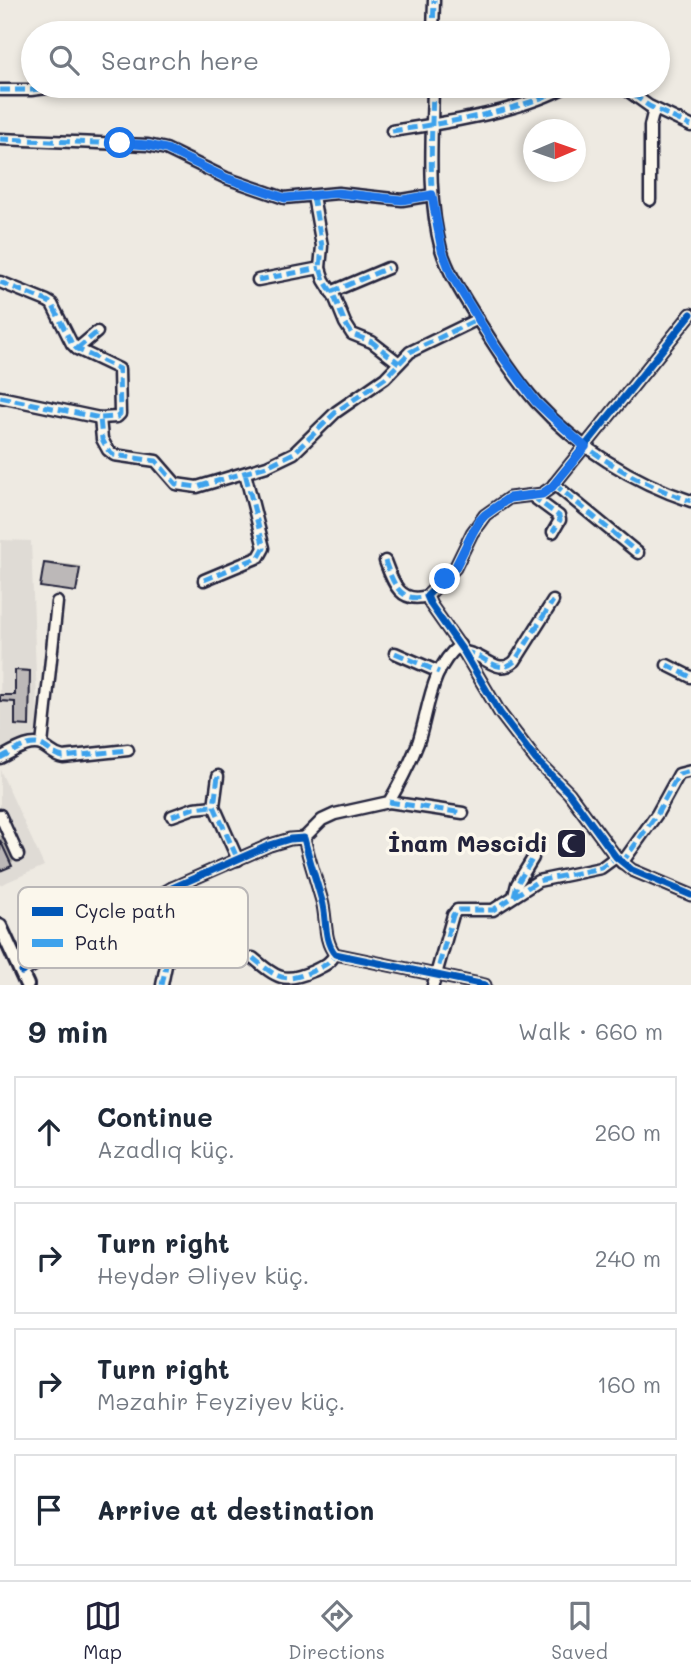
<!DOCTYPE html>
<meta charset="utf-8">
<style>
body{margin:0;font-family:Mali,sans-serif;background:#f6f6f7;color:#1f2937}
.compass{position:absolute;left:523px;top:119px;width:63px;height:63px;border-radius:50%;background:#fff;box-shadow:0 4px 10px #0003;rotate:88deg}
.stop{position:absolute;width:21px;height:21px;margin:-16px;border:5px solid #1a73e8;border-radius:50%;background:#fff}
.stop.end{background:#1a73e8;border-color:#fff;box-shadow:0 2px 7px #0008}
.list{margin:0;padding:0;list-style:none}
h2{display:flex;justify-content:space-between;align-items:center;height:91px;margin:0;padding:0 28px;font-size:30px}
h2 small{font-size:23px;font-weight:400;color:#747a83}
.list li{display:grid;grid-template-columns:46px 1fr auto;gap:21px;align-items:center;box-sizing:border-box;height:112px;margin:0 14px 14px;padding:0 14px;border:2px solid #e0e1e3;border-radius:0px}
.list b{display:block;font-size:26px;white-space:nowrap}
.list p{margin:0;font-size:23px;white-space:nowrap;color:#747a83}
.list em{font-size:23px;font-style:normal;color:#747a83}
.icon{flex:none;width:38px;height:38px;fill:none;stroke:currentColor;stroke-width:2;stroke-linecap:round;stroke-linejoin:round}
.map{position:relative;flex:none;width:691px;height:985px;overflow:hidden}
.search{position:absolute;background:#fff;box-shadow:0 4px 10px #0003;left:21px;right:21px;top:21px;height:77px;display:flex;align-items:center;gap:18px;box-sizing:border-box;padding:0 24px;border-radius:38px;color:#747a83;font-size:26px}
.sheet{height:595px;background:#fff}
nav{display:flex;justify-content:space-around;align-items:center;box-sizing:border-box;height:98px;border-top:2px solid #e0e1e3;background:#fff;font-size:19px;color:#747a83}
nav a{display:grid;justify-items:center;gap:4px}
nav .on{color:#22223b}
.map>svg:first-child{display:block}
</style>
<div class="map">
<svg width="691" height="985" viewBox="0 0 691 985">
<rect width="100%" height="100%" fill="#eeeae2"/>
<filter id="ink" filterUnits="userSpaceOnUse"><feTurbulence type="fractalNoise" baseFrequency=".0143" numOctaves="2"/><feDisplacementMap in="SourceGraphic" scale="14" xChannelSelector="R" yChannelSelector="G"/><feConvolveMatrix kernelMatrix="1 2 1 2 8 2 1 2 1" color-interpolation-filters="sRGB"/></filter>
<g filter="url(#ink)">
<g fill="#dfdbd5">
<path d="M1,540L31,541L38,727L34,735L0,751Z"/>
<path d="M0,770L44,866L0,885Z"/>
</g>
<g fill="#0003">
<path d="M47,562L81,566L78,588L76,590L45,563Z"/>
<path d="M19,669L31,670L30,722L28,724L17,700H0V694H17Z"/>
<path d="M0,830L14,861L0,869Z"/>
</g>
<g fill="#bcb8b8" stroke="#22223b" stroke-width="2">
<path d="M44,563L80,568L76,592L40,587Z"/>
<path d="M15,670L30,671L29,726L15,725V702L0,701V695H15Z"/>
<path d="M0,840L12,866L0,871Z"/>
</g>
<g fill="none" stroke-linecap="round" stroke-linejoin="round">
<defs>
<g id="minor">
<path d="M433,33L434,0"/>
<path d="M433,86C432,140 427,197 441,249C449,275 464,297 478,320C496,348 514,377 536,402C577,447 633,482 691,501"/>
<path d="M621,86L649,106L691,126"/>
<path d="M0,90H31L63,86"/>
<path d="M392,131C444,123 521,112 567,86"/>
<path d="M0,139L148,145L166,149L226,178L284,198L338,193L402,200L432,195"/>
<path d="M313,196L322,246L320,268L324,280L334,296L345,323L352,334L372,342L399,363"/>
<path d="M650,200V126L654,109"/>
<path d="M258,280L320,268"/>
<path d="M0,282L47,301L52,304L72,344L77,349L119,369L120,414L117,417L100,418"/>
<path d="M331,292L388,268"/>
<path d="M691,314L552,487L542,494L509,498L485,515L472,533L455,568L427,596L431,605L464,652L500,713L536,760L569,793L616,857L632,870L691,895"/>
<path d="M77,349L97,332"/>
<path d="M0,397L100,418L102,439L108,450L114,455L156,461L176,484L197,487L267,466L294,453L336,412L385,378L410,352L478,319"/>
<path d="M554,484L638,553"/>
<path d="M532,496L559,516L560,520L553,532"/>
<path d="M385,561C393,583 400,604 427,596"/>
<path d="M204,580L259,557L264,548L245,473"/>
<path d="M464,652C486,654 497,677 515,661L553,601"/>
<path d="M395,653L439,672"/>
<path d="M667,665L691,677"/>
<path d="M42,745L57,602"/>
<path d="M0,758C12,752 31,739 43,746C52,751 53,755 63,757L128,750"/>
<path d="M218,776L214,806L238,860"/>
<path d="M389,802L463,813"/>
<path d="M0,815L18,855"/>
<path d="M172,816L194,808L214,806"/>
<path d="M304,838L322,820L335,814L389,802C400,783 410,764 418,743C429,710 430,668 460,645"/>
<path d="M622,863L657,814L679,774L691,771"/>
<path d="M514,896L517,884L533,858"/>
<path d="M253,958C277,978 284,984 313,971C323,966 330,964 335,954"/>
<path d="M22,972L172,888L270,845L290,839L304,838C309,859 316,880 322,901C327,918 323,940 335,954L485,985"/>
<path d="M162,985L172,936V888"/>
<path d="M433,985L453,915L457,910H493L538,881L601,868L616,857"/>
</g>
<path id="major" d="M0,926L27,985"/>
</defs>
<use href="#minor" stroke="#22223b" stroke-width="15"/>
<use href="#major" stroke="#22223b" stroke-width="18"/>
<use href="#minor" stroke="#fbf7ec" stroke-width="10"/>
<use href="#major" stroke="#fbf7ec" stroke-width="12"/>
<g stroke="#3ea2ec" stroke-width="5" stroke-dasharray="10 5" stroke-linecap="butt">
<path d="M433,33L434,0"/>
<path d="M433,86C432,140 427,197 441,249C449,275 464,297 478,320C496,348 514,377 536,402C577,447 633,482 691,501"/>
<path d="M621,86L649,106L691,126"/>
<path d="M0,90H31L63,86"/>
<path d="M392,131C444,123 521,112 567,86"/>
<path d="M0,139L148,145L166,149L226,178L284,198L338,193L402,200L432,195"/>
<path d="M313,196L322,246L320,268L324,280L334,296L345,323L352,334L372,342L399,363"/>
<path d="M258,280L320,268"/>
<path d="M0,282L47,301L52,304L72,344L77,349L119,369L120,414L117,417L100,418"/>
<path d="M331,292L388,268"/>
<path d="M77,349L97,332"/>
<path d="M0,397L100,418L102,439L108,450L114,455L156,461L176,484L197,487L267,466L294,453L336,412L385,378L410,352L478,319"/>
<path d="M554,484L638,553"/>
<path d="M532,496L559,516L560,520L553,532"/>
<path d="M385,561C393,583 400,604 427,596"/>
<path d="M204,580L259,557L264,548L245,473"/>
<path d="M464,652C486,654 497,677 515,661L553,601"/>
<path d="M395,653L439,672"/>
<path d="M667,665L691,677"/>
<path d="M0,758C12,752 31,739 43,746C52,751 53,755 63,757L128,750"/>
<path d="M218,776L214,806L238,860"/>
<path d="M389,802L463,813"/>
<path d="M172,816L194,808L214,806"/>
<path d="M622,863L657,814L679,774L691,771"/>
<path d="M514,896L517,884L533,858"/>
<path d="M253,958C277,978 284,984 313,971C323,966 330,964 335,954"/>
<path d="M440,977L436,976L453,915L457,910H493L538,881L601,868L616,857"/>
<path d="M162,985L172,936V888"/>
</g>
<defs>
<g id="cycleway">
<path d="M691,314L552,487L542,494L509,498L485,515L472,533L455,568L427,596L431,605L464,652L500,713L536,760L569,793L616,857L632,870L691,895"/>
<path d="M22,972L172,888L270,845L290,839L304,838C309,859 316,880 322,901C327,918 323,940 335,954L485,985"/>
</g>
</defs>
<use href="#cycleway" stroke="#fbf7ec" stroke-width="11"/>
<use href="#cycleway" stroke="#0057b8" stroke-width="7"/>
</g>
</g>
<g fill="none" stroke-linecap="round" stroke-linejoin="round" filter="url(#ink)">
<path stroke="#1a73e8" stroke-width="9" d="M120,143L148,145L166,149L226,178L285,198L338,193L402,200L432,195L442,250L452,276L494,345L536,402L585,447L552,487L542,494L509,498L485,515L478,522L455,568L445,579"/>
</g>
<defs>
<symbol id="mosque-square" viewBox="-11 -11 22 22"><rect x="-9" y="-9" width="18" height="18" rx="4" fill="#22223b" stroke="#fbf7ec"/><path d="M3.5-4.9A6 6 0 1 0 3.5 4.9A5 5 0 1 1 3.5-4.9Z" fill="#fff"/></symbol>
</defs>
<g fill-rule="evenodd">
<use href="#mosque-square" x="554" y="826" width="35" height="35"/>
</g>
<g text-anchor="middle" stroke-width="7" stroke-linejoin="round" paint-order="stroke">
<g font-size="24" font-weight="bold" fill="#22223b" stroke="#fbf7ec" text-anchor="end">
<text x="548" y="852">İnam Məscidi</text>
</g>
</g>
<rect x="18" y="887" width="230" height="81" rx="10" fill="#fbf7ec" stroke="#bab7b7" stroke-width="2"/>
<rect x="32" y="907" width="31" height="9" fill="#0057b8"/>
<rect x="32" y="939" width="31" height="8" fill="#3ea2ec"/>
<g font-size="19" fill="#22223b">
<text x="75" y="918">Cycle path</text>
<text x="75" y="950">Path</text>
</g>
</svg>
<svg class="compass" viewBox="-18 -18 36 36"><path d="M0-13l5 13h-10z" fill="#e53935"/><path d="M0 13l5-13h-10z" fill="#747a83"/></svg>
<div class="stop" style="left:120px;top:143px"></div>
<div class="stop end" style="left:445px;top:579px"></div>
<div class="search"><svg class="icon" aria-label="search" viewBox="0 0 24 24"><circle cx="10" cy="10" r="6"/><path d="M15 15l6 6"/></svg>Search here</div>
</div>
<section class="sheet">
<h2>9 min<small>Walk · 660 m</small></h2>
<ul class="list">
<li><svg class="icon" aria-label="ahead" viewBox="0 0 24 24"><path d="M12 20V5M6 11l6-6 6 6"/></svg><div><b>Continue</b><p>Azadlıq küç.</p></div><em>260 m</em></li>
<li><svg class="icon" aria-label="right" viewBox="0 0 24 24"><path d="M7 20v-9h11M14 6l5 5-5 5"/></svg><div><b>Turn right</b><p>Heydər Əliyev küç.</p></div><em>240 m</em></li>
<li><svg class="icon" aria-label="right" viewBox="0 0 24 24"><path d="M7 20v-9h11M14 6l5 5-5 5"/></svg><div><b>Turn right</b><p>Məzahir Feyziyev küç.</p></div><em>160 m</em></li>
<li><svg class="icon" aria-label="arrive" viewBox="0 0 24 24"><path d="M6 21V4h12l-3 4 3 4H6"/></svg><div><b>Arrive at destination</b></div></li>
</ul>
</section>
<nav>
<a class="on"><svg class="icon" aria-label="map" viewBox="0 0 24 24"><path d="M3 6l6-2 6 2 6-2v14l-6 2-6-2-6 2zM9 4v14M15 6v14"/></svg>Map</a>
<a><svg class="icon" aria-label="directions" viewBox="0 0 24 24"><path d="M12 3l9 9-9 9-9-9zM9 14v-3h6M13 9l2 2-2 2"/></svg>Directions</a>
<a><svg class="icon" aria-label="saved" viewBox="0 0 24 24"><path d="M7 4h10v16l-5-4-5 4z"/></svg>Saved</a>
</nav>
